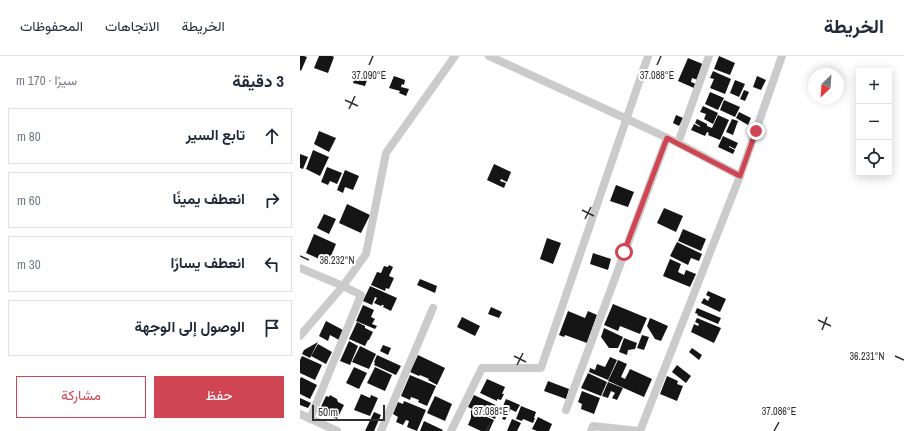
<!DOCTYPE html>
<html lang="ar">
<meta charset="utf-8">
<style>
body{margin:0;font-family:"Archivo Narrow",Vazirmatn,sans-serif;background:#f6f6f7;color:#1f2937;direction:rtl}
.controls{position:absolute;right:12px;top:12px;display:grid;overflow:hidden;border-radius:0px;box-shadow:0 2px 10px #0003}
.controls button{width:36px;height:36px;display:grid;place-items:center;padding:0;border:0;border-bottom:1px solid #e0e1e3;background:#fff;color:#1f2937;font:20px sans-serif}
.compass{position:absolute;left:508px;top:12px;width:36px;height:36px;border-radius:50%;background:#fff;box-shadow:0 2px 10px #0003;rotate:205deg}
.scale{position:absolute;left:12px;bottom:10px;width:73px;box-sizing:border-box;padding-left:4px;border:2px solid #2e2e2e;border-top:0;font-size:11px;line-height:14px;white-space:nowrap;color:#2e2e2e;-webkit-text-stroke:3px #fff;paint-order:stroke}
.stop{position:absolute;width:12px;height:12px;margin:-9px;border:3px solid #d04553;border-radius:50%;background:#fff}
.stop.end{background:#d04553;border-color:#fff;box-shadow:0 1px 4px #0008}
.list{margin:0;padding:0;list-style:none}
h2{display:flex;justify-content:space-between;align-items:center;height:52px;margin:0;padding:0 16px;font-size:17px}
h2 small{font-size:13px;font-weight:400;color:#747a83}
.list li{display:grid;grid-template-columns:26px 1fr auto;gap:12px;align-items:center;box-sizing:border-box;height:56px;margin:0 8px 8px;padding:0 8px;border:1px solid #e0e1e3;border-radius:0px}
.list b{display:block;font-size:15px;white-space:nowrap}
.list em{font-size:13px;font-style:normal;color:#747a83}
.actions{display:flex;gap:8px;padding:12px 16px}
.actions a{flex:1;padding:9px 0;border:1px solid #d04553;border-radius:0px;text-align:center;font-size:14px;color:#d04553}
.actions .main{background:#d04553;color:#fff}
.icon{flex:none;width:22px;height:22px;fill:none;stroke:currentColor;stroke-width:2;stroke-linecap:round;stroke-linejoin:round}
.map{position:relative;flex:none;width:604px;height:375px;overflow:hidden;direction:ltr}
header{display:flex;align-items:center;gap:24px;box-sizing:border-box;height:56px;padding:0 20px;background:#fff;border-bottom:1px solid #e0e1e3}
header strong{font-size:19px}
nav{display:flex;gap:22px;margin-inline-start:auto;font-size:14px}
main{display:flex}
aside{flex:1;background:#fff}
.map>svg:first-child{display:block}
</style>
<header>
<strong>الخريطة</strong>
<nav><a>الخريطة</a><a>الاتجاهات</a><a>المحفوظات</a></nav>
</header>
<main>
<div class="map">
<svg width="604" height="375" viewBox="0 0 604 375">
<rect width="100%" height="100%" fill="#fff"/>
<g fill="#151515">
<path d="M0,0H4L7,1L1,15L0,14Z"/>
<path d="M19,0H32L34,1L28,17L14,12Z"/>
<path d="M419,0L435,7L430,19L414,13Z"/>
<path d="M388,2L405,9L398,24L392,22L391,26L396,28L394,32L378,25Z"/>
<path d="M413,15L431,23L425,38L410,32L414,23L410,22Z"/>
<path d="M55,20L67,24L65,30L53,27Z"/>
<path d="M94,20L105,24L104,29L102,28L101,31L109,33L106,40L99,37L100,35L89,32Z"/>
<path d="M457,20L466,24L461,34L453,31Z"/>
<path d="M435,24L445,28L439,41L430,37Z"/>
<path d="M444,34L449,36L445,45L440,43Z"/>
<path d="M410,36L424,42L418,54L405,48Z"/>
<path d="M424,44L440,51L435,61L420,54Z"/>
<path d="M403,50L418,57L413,68L404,63L406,58L400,56Z"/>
<path d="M439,56L451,62L448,69L436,62Z"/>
<path d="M376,59L383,62L379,70L373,67Z"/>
<path d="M418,59L429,64L420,84L408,79L409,77L407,76L405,80L391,74L394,68L400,71V70L395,67L397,63L407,68V70L412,72Z"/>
<path d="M432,63L438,65L433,79L426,76Z"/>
<path d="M19,75L36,82L29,96L14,88Z"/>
<path d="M423,80L438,87L435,93L429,90V91L435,94L433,98L418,91Z"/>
<path d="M13,94L29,101L20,120L6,113Z"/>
<path d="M0,98L8,101L3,113L0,112Z"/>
<path d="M194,108L211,116L207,126L201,123L200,125L206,127L204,132L187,124Z"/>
<path d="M27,111L42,117L37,128L30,125L28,129L21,126Z"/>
<path d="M45,114L59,120L53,134L45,131L43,137L37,134Z"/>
<path d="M316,129L334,136L328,151L310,145Z"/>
<path d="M47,148L70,159L61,177L39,167Z"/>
<path d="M364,152L383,160L376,176L357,167Z"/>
<path d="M24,158L36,163L29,178L17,172Z"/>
<path d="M383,173L406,183L401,195L378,185Z"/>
<path d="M14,178L36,188L28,207L6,197Z"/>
<path d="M247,182L261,187L253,208L240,203Z"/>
<path d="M377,186L402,198L399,205L391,202L388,209L370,200Z"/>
<path d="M293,197L311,203L308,214L290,208Z"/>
<path d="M370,203L381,208L378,216L384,219L386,214L396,218L390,231L363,220Z"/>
<path d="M89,209L93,211L89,220L94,222L89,233L86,232L85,235L71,229L77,216L81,217L84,210L88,211Z"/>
<path d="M120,223L137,230L135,237L117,229Z"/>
<path d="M70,230L97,242L91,255L83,251L84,249H82L81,250L74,247L77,242L75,241L72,249L63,245Z"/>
<path d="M408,235L426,243L420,256L401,247L404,242L408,245L410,241L406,239Z"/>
<path d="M313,248L347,262L340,278L320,270L318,275L304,269Z"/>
<path d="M63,249L74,254L71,261L75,263L72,268L77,270L75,273L56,265Z"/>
<path d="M191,251L202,256L199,262L188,258Z"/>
<path d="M397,252L421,262L418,268L397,259L398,258L395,257Z"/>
<path d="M268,255L285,262L288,255L297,259L287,287L265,279L264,281L259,279Z"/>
<path d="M162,261L180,270L175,280L157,271Z"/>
<path d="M350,262L368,270L361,285L355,283L347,270Z"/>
<path d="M397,262L421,272L414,287L391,276L394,268L398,270L399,268L395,266Z"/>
<path d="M26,265L43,274L39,284L30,279L28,285L19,280Z"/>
<path d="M57,266L65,270V272L73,276L69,284H68L65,290L49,283Z"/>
<path d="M304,272L323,281L318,292H309L301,281Z"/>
<path d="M342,279L349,281L344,294L337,292Z"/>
<path d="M324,282L337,287L335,293L328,294L327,299L319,296Z"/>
<path d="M49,285L58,290L50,309L40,305Z"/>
<path d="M18,286L10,302L2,298L4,294Z"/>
<path d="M18,288L32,296L26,308L11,300Z"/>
<path d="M83,289L91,292L88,299L80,295Z"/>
<path d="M60,290L76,298L69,313L52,306Z"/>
<path d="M392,292L402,299L399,304L389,296Z"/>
<path d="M77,299L101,310L96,319L74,309L75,307L74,306Z"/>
<path d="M118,299L145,312L137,329L128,324L129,323L120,319L119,320L110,316Z"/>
<path d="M2,300L22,309L15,324L0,317V304Z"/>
<path d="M310,301L317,304L308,324L289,316L290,312L295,314L297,308L305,311Z"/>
<path d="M318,304L327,308L321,321L325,323L330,313L352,323L344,341L308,325Z"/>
<path d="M377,309L391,320L386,327L372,316Z"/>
<path d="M54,311L67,317L59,333L46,327Z"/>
<path d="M75,311L92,319L85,335L67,327Z"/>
<path d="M288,317L307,326L301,340L281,332Z"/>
<path d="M110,319L136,330L127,350L118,346L119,344L111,341L110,344L101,340Z"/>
<path d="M367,320L378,325L377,328L383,330L377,345L360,338Z"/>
<path d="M1,321L17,329L10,343L0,338V323Z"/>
<path d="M187,323L205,331L202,338H204L201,344L197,343V345L180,337Z"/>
<path d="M248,325L269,333L266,343L244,335Z"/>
<path d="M308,326L323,332L317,344L312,342L315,337L311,335L308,342L302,340Z"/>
<path d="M282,335L300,342L294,358L281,353L282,348L278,346Z"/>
<path d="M61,338L70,342L71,339L78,342L70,360L54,354Z"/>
<path d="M30,339L37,343L38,346L44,349L37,363L19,355L26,340L29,341Z"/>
<path d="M174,339L200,351L195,363L168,351Z"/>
<path d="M135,340L152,348L145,365L127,357Z"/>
<path d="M0,342L11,347L8,352L0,349Z"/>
<path d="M206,343L220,349L216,356L203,350Z"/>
<path d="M104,345L126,354L117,375L107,371L109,365L106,364L103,369L96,366L98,361L93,358L98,346L103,348Z"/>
<path d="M201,350L210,354L205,364L202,363L204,359L198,357Z"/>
<path d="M221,350L236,356L234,362H235L233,367L223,363L222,365L216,363Z"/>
<path d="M171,354L176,357L179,361L182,359L194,364L189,375H181L168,369L171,362Z"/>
<path d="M74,356L81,359L74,375H65Z"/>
<path d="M238,361L252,368L249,375H237L232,373Z"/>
<path d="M212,363L221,367L217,375H207Z"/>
<path d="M124,365L143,374L142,375H120Z"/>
</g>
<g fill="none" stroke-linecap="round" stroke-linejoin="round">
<g stroke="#cbcbcb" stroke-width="8">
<path d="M189,0L327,63L378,87L440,120"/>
<path d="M378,87L409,0"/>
<path d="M0,212L43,230L61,239L10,363"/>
<path d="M0,280L43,230L66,198L86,97L155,0"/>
<path d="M266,354L367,82"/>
<path d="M0,358L37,375"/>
<path d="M81,375L133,252"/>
<path d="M151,375L182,312H241L348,0"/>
<path d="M291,375L293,370L339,375"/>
<path d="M340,375L440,120L482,0"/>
</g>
</g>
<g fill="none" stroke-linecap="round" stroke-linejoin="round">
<path stroke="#d04553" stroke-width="5" d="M324,196L367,82L440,120L456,75"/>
</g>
<path fill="none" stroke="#2e2e2e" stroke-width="1.5" d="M69,9L73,0M357,9L361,0M45,44L58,50M49,53L55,40M282,154L294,160M285,163L291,151M0,200L9,204M518,264L531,270M522,274L527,261M214,300L226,306M595,300L604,304M217,309L223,297M186,375L191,366M474,375L479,366"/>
<g font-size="10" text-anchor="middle" fill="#2e2e2e" stroke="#fff" stroke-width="4" stroke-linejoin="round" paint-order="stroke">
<text x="69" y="23">37.090°E</text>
<text x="357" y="23">37.088°E</text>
<text x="37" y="208">36.232°N</text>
<text x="567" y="304">36.231°N</text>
<text x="191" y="359">37.088°E</text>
<text x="479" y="359">37.086°E</text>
</g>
</svg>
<div class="controls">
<button>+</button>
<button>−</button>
<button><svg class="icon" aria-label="locate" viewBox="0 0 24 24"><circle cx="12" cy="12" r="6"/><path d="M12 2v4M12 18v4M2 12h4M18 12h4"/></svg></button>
</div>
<svg class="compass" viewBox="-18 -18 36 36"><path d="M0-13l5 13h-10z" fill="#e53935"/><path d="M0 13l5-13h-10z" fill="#747a83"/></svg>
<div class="scale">50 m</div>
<div class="stop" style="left:324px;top:196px"></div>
<div class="stop end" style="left:456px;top:75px"></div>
</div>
<aside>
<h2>3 دقيقة<small>سيرًا · 170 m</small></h2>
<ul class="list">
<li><svg class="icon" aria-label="ahead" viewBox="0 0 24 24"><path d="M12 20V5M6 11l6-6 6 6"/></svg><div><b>تابع السير</b></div><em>80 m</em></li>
<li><svg class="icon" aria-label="right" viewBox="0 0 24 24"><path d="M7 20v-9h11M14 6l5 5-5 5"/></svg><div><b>انعطف يمينًا</b></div><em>60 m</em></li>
<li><svg class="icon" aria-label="left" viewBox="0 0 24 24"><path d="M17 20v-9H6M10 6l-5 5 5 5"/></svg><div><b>انعطف يسارًا</b></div><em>30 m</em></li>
<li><svg class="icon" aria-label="arrive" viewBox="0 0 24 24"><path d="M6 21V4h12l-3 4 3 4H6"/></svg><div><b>الوصول إلى الوجهة</b></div></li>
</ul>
<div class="actions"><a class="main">حفظ</a><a>مشاركة</a></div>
</aside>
</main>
